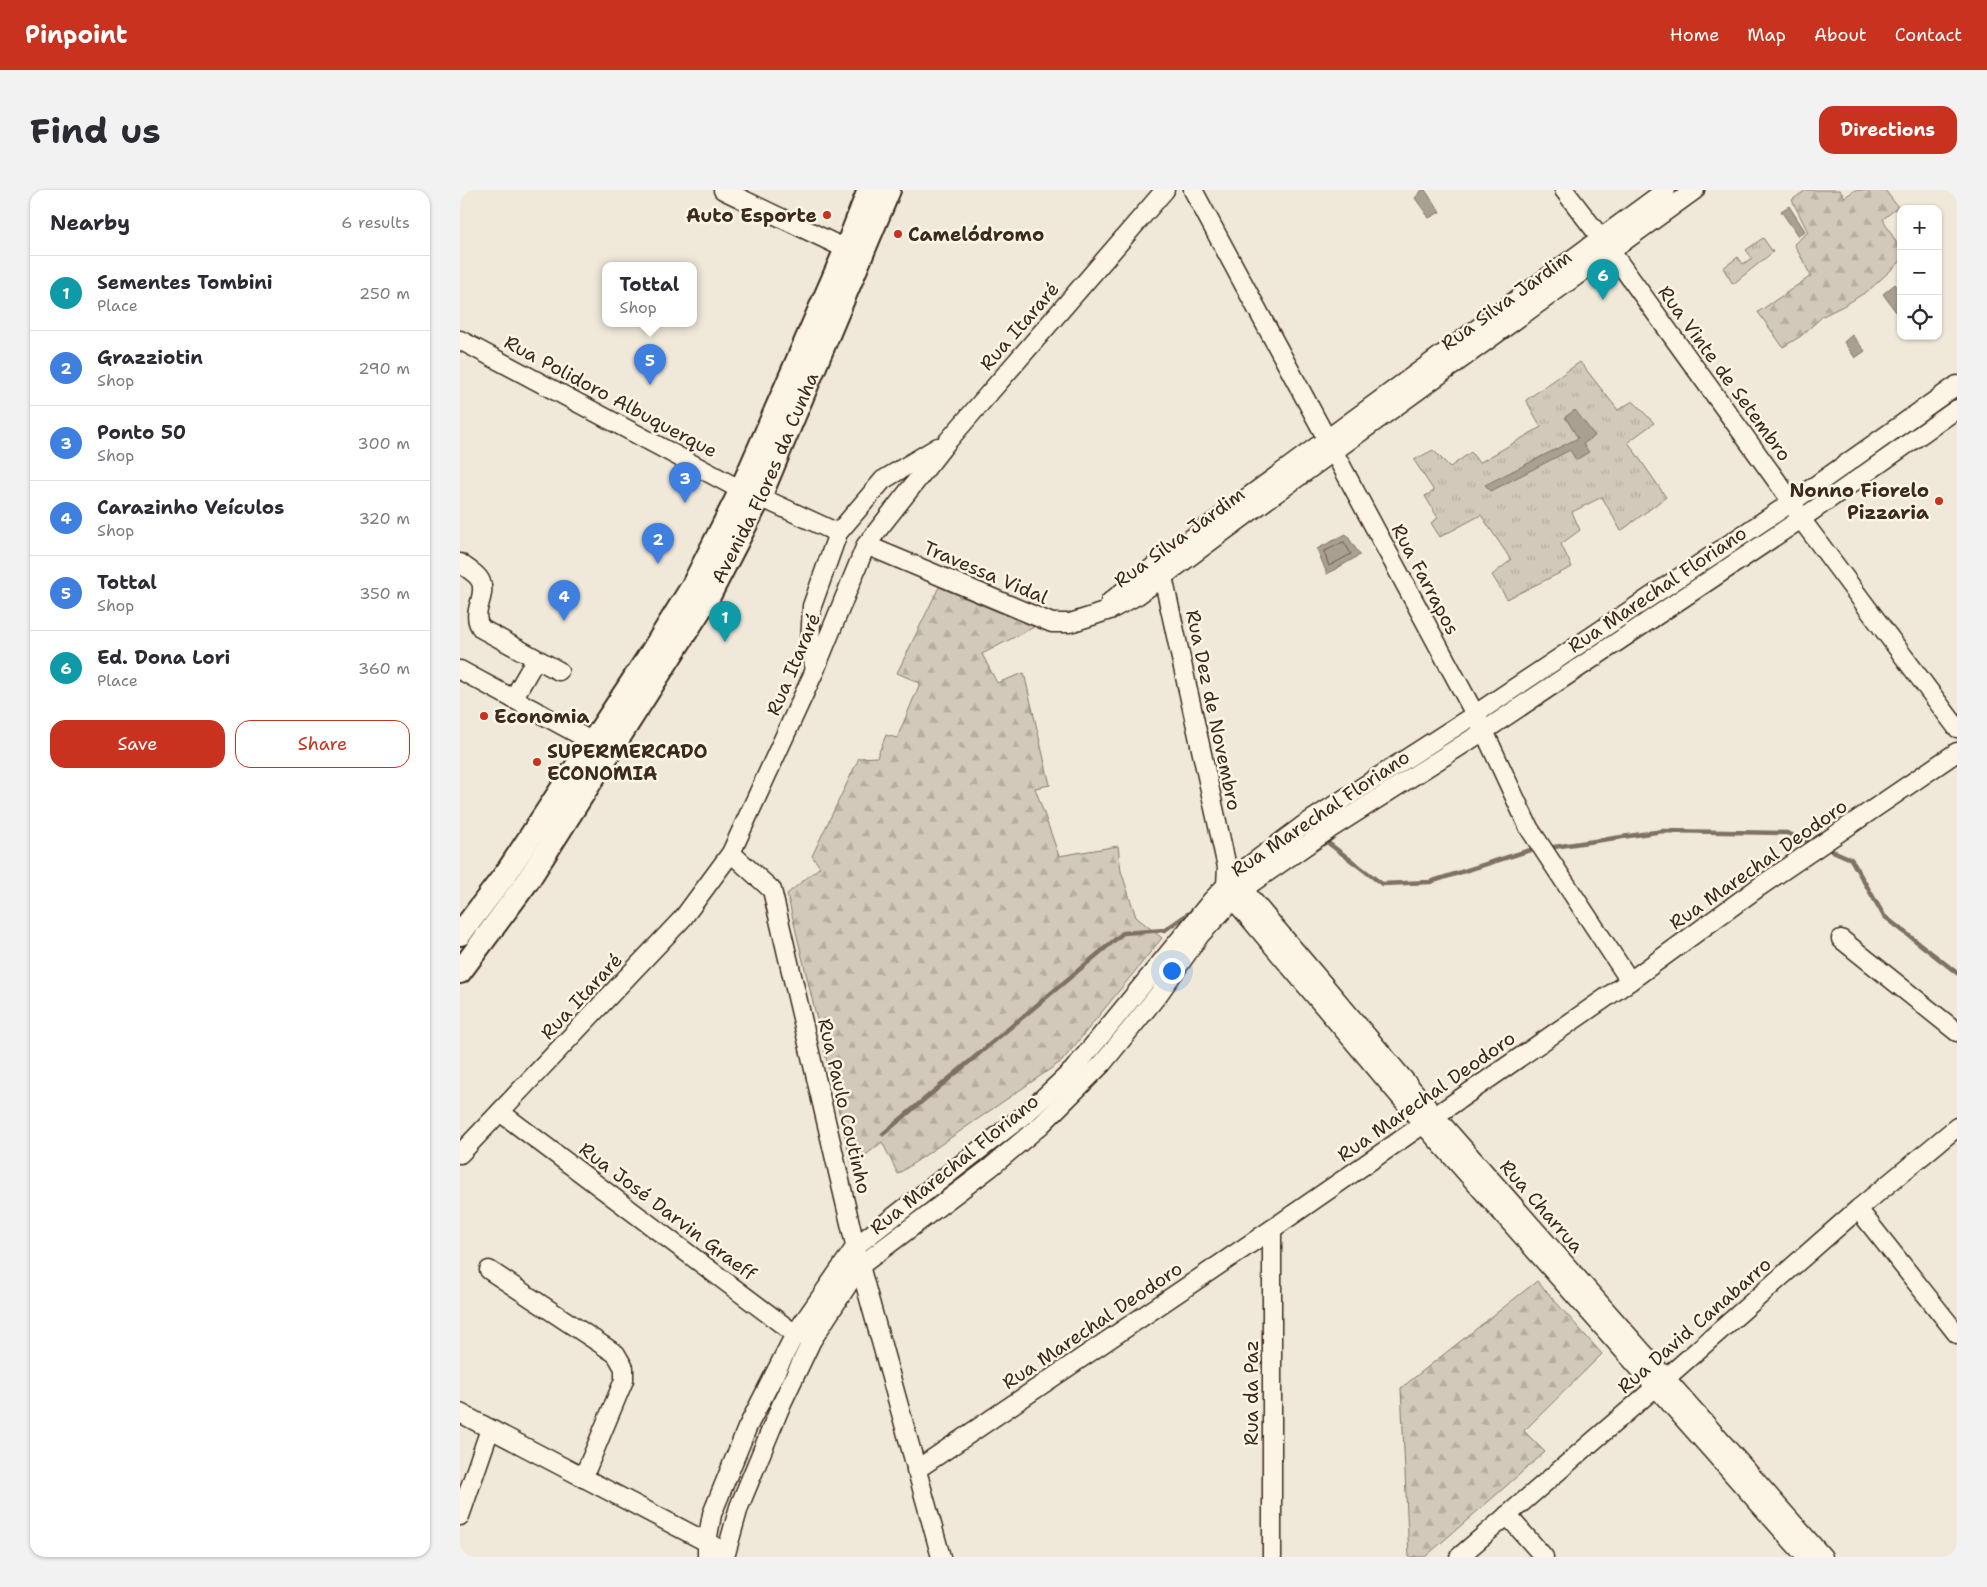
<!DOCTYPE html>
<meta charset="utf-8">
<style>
body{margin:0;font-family:"Shantell Sans",sans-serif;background:#f2f2f3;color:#2b2b33}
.controls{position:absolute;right:15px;top:15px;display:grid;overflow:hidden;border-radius:10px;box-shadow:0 1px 4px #0004}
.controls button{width:45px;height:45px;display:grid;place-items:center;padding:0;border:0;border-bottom:1px solid #e1e1e2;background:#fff;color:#2b2b33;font:25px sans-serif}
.you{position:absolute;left:711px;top:780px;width:18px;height:18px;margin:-12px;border:4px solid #fff;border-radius:50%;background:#1a73e8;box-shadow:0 0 0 8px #1a73e833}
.badge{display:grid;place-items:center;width:32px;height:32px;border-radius:50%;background:#c8321e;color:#fff;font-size:16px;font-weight:700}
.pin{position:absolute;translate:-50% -41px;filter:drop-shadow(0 1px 2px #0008)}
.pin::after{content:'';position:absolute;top:26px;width:18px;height:15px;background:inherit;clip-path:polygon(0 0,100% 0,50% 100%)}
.popup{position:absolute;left:142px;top:72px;width:95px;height:65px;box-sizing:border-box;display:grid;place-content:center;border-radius:10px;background:#fff;filter:drop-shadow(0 1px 4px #0005);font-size:16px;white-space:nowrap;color:#7c7c81}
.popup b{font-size:19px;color:#2b2b33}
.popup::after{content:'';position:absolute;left:50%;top:100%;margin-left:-10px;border:10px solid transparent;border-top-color:#fff}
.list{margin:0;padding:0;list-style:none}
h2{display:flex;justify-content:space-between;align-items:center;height:65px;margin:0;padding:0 20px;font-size:21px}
h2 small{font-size:16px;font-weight:400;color:#7c7c81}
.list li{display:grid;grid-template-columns:32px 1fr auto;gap:15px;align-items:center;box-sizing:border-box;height:75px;padding:0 20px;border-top:1px solid #e1e1e2}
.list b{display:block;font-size:19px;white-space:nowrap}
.list p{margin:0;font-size:16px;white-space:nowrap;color:#7c7c81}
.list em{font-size:16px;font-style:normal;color:#7c7c81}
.actions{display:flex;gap:10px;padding:15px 20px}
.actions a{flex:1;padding:11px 0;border:1px solid #c8321e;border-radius:15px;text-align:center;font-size:18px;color:#c8321e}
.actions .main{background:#c8321e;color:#fff}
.icon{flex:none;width:28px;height:28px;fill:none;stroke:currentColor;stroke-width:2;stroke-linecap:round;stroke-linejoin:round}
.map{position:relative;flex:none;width:1497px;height:1367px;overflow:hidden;border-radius:15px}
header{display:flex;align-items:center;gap:30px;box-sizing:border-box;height:70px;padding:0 25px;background:#c8321e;color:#fff}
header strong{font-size:24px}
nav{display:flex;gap:28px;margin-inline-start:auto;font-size:18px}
.intro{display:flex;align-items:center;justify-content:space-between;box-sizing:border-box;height:120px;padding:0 30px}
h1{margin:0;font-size:35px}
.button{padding:12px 22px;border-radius:15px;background:#c8321e;color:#fff;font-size:18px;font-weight:700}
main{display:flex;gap:30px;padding:0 30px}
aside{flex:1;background:#fff;border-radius:15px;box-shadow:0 1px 4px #0004}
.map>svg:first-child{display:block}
</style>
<header>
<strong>Pinpoint</strong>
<nav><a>Home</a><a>Map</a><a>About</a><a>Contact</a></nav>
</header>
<div class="intro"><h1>Find us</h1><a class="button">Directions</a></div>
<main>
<aside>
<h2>Nearby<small>6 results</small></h2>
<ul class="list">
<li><span class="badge" style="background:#0f9aa8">1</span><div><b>Sementes Tombini</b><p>Place</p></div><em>250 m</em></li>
<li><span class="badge" style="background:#3f7fe0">2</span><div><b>Grazziotin</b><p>Shop</p></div><em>290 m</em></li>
<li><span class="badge" style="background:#3f7fe0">3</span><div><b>Ponto 50</b><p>Shop</p></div><em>300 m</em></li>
<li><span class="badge" style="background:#3f7fe0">4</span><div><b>Carazinho Veículos</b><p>Shop</p></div><em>320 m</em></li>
<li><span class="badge" style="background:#3f7fe0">5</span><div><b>Tottal</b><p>Shop</p></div><em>350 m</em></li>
<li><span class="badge" style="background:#0f9aa8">6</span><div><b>Ed. Dona Lori</b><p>Place</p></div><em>360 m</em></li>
</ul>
<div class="actions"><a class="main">Save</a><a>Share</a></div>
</aside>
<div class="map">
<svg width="1497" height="1367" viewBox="0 0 1497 1367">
<defs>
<pattern id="grass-tufts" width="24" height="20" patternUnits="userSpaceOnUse" patternTransform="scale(1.25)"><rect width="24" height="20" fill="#d2c9ba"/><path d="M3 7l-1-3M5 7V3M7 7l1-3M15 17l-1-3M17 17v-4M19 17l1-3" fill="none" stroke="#b5ad9f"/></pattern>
<pattern id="forest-firs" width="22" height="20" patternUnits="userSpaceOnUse" patternTransform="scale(1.25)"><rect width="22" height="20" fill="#d2c9ba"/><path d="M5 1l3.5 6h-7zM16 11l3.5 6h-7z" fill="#b5ad9f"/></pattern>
</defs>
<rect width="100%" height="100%" fill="#f0e9d9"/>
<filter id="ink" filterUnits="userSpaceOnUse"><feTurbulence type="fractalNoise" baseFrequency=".02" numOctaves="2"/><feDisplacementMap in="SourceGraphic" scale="10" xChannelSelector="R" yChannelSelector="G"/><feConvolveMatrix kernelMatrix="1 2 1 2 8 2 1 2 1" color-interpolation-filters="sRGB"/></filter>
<g filter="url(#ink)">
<g fill="url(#grass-tufts)" stroke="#867a6c">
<path d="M1303,48L1313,62L1273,94L1263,78L1278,67L1283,74L1292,68L1286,60Z"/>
<path d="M1120,172L1158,220L1173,211L1194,233L1168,252L1206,307L1161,341L1142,307L1112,322L1120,340L1101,354L1112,377L1047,409L1032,385L1051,370L1021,325L980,347L971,333L978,328L965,306L974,301L954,270L973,260L990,277L1011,262L1019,273L1081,237L1066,210Z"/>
</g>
<g fill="url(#forest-firs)" stroke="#867a6c">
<path d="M1346,0H1379L1385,7L1395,0H1425L1438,17L1423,29L1441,61V71L1409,100L1387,114L1363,126L1341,146L1323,157L1298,122L1351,86L1334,54L1348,42L1332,10Z"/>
<path d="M479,397L574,437L522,464L537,493L564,483L590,595L575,598L599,666L658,656L661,681L676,727L702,748L602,871L438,984L422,952L392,976L327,704L360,677L352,666L399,568L417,567L426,545L437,548L460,493L437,483Z"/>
<path d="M1077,1091L1142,1164L1064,1241L1085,1262L965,1367H949L941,1198Z"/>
</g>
<g fill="#aaa091" stroke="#7e7163">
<path d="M962,0H965L980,22L969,28L955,8Z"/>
<path d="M1329,16L1345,41L1338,46L1321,21Z"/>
<path d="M1435,94L1441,102V118L1436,122L1423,104Z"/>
<path d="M1392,145L1405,161L1395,168L1384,152Z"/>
<path d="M1115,220L1135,246L1123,254L1129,262L1116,270L1110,260L1031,301L1025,295L1118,248L1105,227Z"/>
<path d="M886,344L900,365L867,384L857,359Z"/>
</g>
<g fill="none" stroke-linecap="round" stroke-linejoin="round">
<path stroke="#67594c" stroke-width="1" d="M884,352L891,364L869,376L864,362Z"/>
<g stroke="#7e7163" stroke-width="4.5">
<path d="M863,649L922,694L970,692L1067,661L1077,659"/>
<path d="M1087,658L1203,641L1327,643L1354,654"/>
<path d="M1366,658L1391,669L1424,726L1497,783"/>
<path d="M423,944L663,743L705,740L735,719"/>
</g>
<defs>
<g id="minor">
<path d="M263,0L386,59"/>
<path d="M733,0L1024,541L1069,638L1170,791"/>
<path d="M1104,0L1150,60L1332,312L1341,329L1497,538"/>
<path d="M0,150L281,300L300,307L378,343"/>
<path d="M406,355L592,433H610L632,426L650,420L678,405L790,322L1235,0"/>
<path d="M0,373C6,378 18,384 21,392C27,408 9,424 22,439L99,481"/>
<path d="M698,373L703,387L767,677L766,695L773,709L963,934L1346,1367"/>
<path d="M650,412L698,373L1206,0"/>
<path d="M0,480L142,557"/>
<path d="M355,480L350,454L352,416L378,343L423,290L478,257"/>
<path d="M53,509L76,469"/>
<path d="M271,663L312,700L400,1076L481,1367"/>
<path d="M777,688L783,699L975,926L1363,1367"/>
<path d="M1381,749L1497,842"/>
<path d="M40,922L335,1144L345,1147"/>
<path d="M0,964L223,728L271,663L355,480L406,355L487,252L705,0"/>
<path d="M1398,1019L1497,1144"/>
<path d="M812,1039V1367"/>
<path d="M29,1080L156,1164L164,1178V1190L123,1288"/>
<path d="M0,1223L256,1357"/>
<path d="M456,1280L812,1039L1170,791L1299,697L1497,562"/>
<path d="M1047,1325L1084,1367"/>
<path d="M0,1326L30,1239"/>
<path d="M247,1367V1352L252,1324L287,1238L335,1144L396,1056L568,922L613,880L752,710L775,686L845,634L1014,525L1332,312L1497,195"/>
<path d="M265,1367L279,1317L322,1213L352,1150L400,1076L531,977L581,935L642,874L698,805L740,745L783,699L870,639L1024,541L1341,329L1497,219"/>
<path d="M999,1367L1205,1189L1398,1019L1497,937"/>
</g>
<g id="major">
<path d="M0,744L47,682L191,463L232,397L281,300L386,59L409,0"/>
<path id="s1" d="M0,782L67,692L250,404L300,307L429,0"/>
</g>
</defs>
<use href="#minor" stroke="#3b2a1e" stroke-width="21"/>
<use href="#major" stroke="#3b2a1e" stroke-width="26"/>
<use href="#minor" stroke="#fcf5e5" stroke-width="18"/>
<use href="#major" stroke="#fcf5e5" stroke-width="22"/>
</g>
</g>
<g fill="#c8321e" stroke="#fcf5e5" stroke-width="2">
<circle cx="367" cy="25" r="5"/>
<circle cx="438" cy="44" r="5"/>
<circle cx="1479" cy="311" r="5"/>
<circle cx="24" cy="526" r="5"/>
<circle cx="77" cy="572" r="5"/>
</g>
<g text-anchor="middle" stroke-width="5" stroke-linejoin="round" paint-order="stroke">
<g font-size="19" font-weight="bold" fill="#3b2a1e" stroke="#fcf5e5" text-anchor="start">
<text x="357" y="32" text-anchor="end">Auto Esporte</text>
<text x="448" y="51">Camelódromo</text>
<text x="1469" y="307" text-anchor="end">Nonno Fiorelo<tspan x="1469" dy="22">Pizzaria</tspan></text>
<text x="34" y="533">Economia</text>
<text x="87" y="568">SUPERMERCADO<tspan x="87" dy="22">ECONOMIA</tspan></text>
</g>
<g font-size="19" fill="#3b2a1e" stroke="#fcf5e5">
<text transform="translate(1046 110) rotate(-36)" y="7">Rua Silva Jardim</text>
<text transform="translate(559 136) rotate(-49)" y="7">Rua Itararé</text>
<text transform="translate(1265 183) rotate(54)" y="7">Rua Vinte de Setembro</text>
<text transform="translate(151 206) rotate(28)" y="7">Rua Polidoro Albuquerque</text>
<text dy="7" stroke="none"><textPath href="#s1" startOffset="582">Avenida Flores da Cunha</textPath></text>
<text transform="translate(719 347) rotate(-36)" y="7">Rua Silva Jardim</text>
<text transform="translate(526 382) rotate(23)" y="7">Travessa Vidal</text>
<text transform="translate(966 389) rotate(62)" y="7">Rua Farrapos</text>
<text transform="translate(1197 399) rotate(-34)" y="7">Rua Marechal Floriano</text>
<text transform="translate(333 474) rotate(-67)" y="7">Rua Itararé</text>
<text transform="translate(754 520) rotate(78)" y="7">Rua Dez de Novembro</text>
<text transform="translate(860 623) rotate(-34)" y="7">Rua Marechal Floriano</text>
<text transform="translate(1298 674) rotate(-35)" y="7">Rua Marechal Deodoro</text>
<text transform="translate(121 806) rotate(-47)" y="7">Rua Itararé</text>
<text transform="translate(966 906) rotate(-35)" y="7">Rua Marechal Deodoro</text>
<text transform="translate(385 916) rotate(77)" y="7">Rua Paulo Coutinho</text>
<text transform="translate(494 974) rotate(-39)" y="7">Rua Marechal Floriano</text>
<text transform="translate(1082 1016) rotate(49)" y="7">Rua Charrua</text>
<text transform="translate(208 1021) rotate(37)" y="7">Rua José Darvin Graeff</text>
<text transform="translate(632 1135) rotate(-34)" y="7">Rua Marechal Deodoro</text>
<text transform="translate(1234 1135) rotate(-41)" y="7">Rua David Canabarro</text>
<text transform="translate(791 1203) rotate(-90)" y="7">Rua da Paz</text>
</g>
</g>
</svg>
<div class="controls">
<button>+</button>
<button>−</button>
<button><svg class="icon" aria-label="locate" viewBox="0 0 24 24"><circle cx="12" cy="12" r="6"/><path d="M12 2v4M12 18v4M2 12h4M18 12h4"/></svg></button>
</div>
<div class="you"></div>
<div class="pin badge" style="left:265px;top:452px;background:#0f9aa8">1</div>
<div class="pin badge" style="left:198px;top:374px;background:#3f7fe0">2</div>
<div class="pin badge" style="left:225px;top:313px;background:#3f7fe0">3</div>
<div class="pin badge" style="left:104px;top:431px;background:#3f7fe0">4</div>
<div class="pin badge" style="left:190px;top:195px;background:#3f7fe0">5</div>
<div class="popup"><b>Tottal</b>Shop</div>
<div class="pin badge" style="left:1143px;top:110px;background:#0f9aa8">6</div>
</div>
</main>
